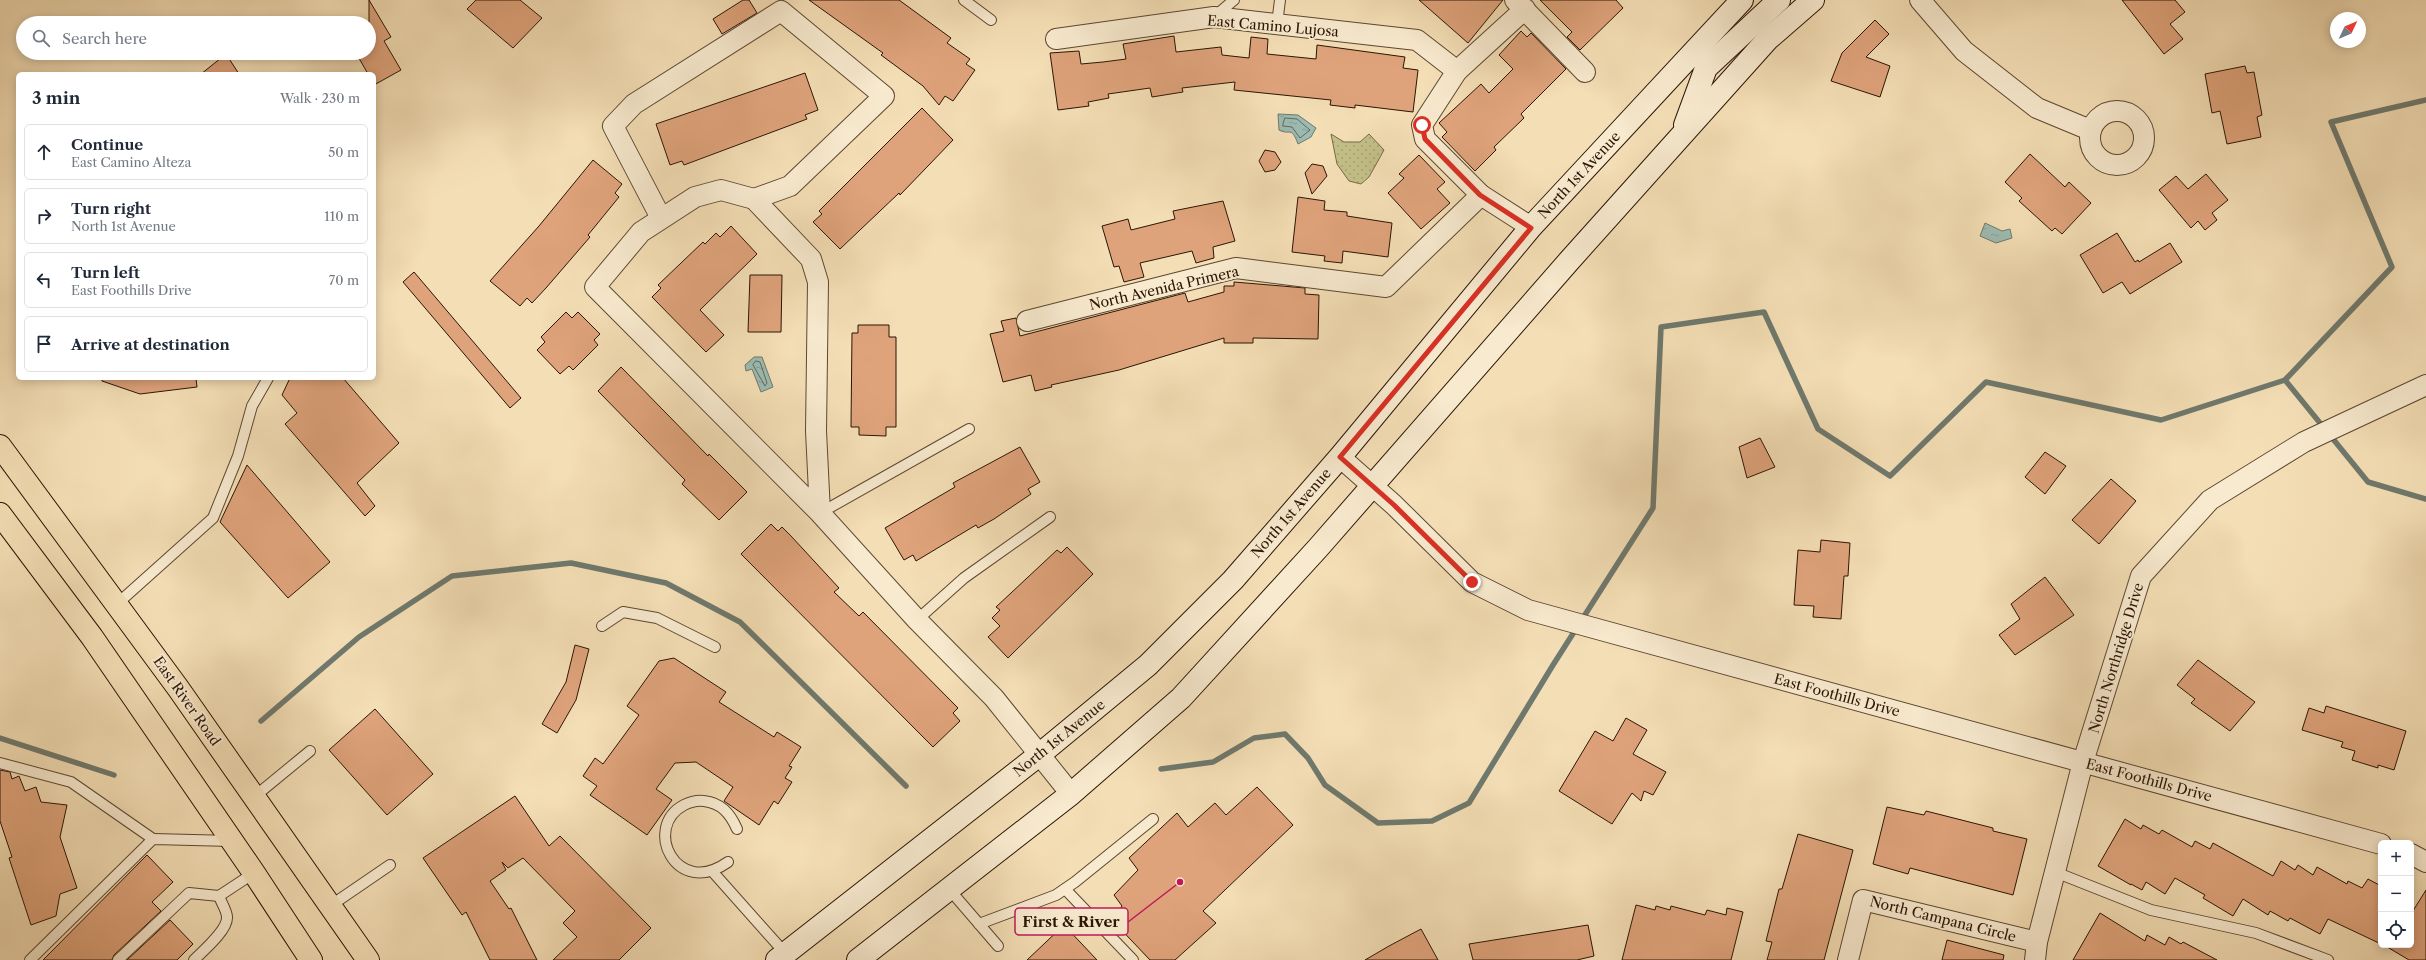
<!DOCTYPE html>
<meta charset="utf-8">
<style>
body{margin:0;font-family:"Libre Caslon Text",serif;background:#f2f2f3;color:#1f2937}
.controls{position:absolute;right:12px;bottom:12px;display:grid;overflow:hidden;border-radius:6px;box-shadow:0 2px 10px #0003}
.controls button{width:36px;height:36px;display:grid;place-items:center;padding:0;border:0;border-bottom:1px solid #e0e1e3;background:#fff;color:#1f2937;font:20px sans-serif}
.compass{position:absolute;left:2330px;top:12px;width:36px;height:36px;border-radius:50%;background:#fff;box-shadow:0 2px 10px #0003;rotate:46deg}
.stop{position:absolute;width:12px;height:12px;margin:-9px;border:3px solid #d93025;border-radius:50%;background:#fff}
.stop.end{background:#d93025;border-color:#fff;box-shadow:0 1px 4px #0008}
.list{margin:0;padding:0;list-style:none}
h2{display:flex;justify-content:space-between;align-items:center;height:52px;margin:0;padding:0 16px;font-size:17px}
h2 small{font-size:13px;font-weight:400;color:#747a83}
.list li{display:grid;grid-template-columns:26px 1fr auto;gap:12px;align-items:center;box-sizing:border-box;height:56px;margin:0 8px 8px;padding:0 8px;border:1px solid #e0e1e3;border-radius:6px}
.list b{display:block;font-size:15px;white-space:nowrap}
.list p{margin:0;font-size:13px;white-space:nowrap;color:#747a83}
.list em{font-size:13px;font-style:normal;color:#747a83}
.icon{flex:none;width:22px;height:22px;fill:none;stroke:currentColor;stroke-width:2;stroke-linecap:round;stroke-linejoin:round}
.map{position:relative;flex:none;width:2426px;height:960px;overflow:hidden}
.search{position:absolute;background:#fff;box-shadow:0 2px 10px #0003;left:16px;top:16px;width:360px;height:44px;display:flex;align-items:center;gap:10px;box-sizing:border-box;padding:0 14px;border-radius:22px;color:#747a83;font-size:15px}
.panel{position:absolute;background:#fff;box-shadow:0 2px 10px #0003;left:16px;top:72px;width:360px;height:308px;border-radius:6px}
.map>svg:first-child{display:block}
</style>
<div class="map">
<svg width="2426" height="960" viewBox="0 0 2426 960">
<defs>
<pattern id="grass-dots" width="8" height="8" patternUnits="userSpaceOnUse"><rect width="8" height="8" fill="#c3bf88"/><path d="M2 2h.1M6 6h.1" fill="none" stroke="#a8a374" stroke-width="1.8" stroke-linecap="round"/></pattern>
<pattern id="water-ripples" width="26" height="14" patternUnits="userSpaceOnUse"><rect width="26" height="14" fill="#9cbbb2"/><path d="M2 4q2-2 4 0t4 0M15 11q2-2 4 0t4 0" fill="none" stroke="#87a098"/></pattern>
</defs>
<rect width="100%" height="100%" fill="#f4deb5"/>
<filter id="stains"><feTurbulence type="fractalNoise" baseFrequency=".005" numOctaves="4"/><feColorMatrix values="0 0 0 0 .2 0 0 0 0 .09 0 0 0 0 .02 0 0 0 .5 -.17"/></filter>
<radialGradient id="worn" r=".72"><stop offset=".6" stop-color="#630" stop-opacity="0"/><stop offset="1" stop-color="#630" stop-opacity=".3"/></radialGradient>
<path fill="url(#grass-dots)" stroke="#776a46" d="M1331,134L1344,142H1360L1369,134L1384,150L1369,177L1361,184L1349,181L1337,164Z"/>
<g fill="url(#water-ripples)" stroke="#6f796d">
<path d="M1278,114L1298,115L1316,128L1311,137L1298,144C1291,125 1290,136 1279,130Z"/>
<path d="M1985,223L2002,231L2010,229L2012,238L1996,243L1980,236Z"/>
<path d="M754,357H762L773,387L761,392L752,369L746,371L745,365Z"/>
</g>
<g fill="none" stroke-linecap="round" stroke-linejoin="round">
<g stroke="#64685c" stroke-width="1">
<path d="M1285,118L1297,119L1310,130L1300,138L1292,127L1283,126Z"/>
<path d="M756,361L760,362L767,383L765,386L753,365Z"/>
</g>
<g stroke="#6f796d" stroke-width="5.5">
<path d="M2285,380L2392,267L2331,122L2426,100"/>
<path d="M261,721L359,637L452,576L571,563L666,583L740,622L906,786"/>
<path d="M0,738L114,775"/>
<path d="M1161,769L1213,762L1254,738L1285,734L1308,758L1325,785L1378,823L1432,821L1469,803L1553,665L1653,508L1661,327L1764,312L1818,429L1890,476L1986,382L2161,420L2285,380L2368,482L2426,499"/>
</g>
</g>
<g fill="#dfa37b" stroke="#2b1505">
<path d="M369,0L391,37L384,41L401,70L374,85V74H368L356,53H369Z"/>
<path d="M476,0H520L542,18L513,48L467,9Z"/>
<path d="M743,0H749L757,13L722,34L713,19Z"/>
<path d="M809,0H899L951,38L947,43L970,59L966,64L975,70L953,101L945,96L939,105L923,86L881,55L883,53Z"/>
<path d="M1419,0H1503L1468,43Z"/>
<path d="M1540,0H1616L1623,8L1580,50L1567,37L1572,32Z"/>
<path d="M2122,0H2175L2185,12L2170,24L2183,39L2164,54Z"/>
<path d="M1875,20L1889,34L1866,57L1890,66L1880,97L1831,81L1842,53Z"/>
<path d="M1521,31L1527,37L1531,33L1566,69L1521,114L1524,118L1494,147L1496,150L1475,171L1442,137L1447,132L1439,123L1481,84L1489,93L1513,69L1499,55Z"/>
<path d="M1174,36L1176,52L1221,47L1222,55L1249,58L1251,37L1268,39L1267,54L1316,59L1317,45L1405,57L1403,68L1418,70L1413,112L1355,105V108L1330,105L1331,100L1234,90L1235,82L1182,88L1183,92L1152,97L1150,88L1108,94L1109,98L1088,102L1089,106L1058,110L1050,53L1079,51L1081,64L1103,62L1126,59L1123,44Z"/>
<path d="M226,54L239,74H201Z"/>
<path d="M2245,66L2247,73L2254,72L2262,115L2257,117L2261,137L2227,144L2220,111L2212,113L2205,74Z"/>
<path d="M805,73L818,110L805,115L807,119L684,165L682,161L670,165L656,124Z"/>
<path d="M922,108L953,140L900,195L899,193L840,249L813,222L822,214L819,211Z"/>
<path d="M1265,150L1275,152L1281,162L1275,170L1265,172L1259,161Z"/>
<path d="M2030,154L2065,187L2069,182L2091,203L2062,234L2055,228L2052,231L2019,201L2022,198L2005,182Z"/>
<path d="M1419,155L1445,182L1437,189L1450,203L1421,229L1388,193L1404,178L1399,174Z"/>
<path d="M593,160L622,184L615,193L619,197L588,235L590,237L546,288L532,303L527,298L520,306L490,281L539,226Z"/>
<path d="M1312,164L1323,166L1327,176L1312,194L1305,173Z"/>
<path d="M2206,174L2228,200L2212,213L2217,220L2205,230L2198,221L2191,228L2159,190L2176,176L2188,189Z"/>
<path d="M1298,197L1325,201L1324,210L1347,212V216L1392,223L1388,257L1343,251L1342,263L1324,261L1325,256L1292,252Z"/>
<path d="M1223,201L1235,241L1213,247L1214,258L1196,263L1192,251L1140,263L1144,277L1124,282L1119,266L1114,267L1102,226L1128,219L1131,230L1175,219L1173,211Z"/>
<path d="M731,226L757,254L700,310L724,335L706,352L652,297L661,288L658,285L703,242L705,244L716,233L720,237Z"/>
<path d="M2117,233L2135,262L2138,260L2139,262L2170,243L2182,262L2130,294L2122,282L2103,293L2080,255Z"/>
<path d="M414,272L521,398L510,408L403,282Z"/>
<path d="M750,275H782L781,332H748Z"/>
<path d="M1234,282L1305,288V294L1319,295L1318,339L1253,338V343H1224V338L1119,370L1051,385L1052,387L1035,391L1031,375L1003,382L990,334L1004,331L1001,321L1016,318L1020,336L1185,293L1188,302L1224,292V286H1234Z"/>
<path d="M566,312L572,318L578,312L600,334L594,340L598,345L573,370L569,366L560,374L537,350L545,342L541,337Z"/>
<path d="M858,325H889V337H896V427H886V436L859,435V427H851L852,333H858Z"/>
<path d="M621,367L708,456L709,454L747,492L719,520L682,484L685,480L598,391Z"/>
<path d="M102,378H196L197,387L140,394L102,381Z"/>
<path d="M290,378H343L399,443L357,483L375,506L365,516L285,424L297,413L282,395Z"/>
<path d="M1760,438L1775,467L1747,478L1739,447Z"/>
<path d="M1020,447L1040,482L1028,489L1031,494L994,519L978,528L976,525L916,561L913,555L904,560L885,528L955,487L953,483Z"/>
<path d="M2045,452L2066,466L2045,494L2025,477Z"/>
<path d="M247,465L330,562L288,598L220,522Z"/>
<path d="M2111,479L2136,501L2099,544L2072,520Z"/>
<path d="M771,524L778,531L782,527L791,536L839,588L834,592L859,616L863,612L958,708L953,713L960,721L933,747L741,554Z"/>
<path d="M1821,540L1850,543L1848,576H1844L1841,619L1813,617L1814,606L1794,605L1798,550L1820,552Z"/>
<path d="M1067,547L1093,574L1008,658L988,637L1000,626L992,618L1000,610L996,607L1057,550L1061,553Z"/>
<path d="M2045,577L2074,615L2015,655L1999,635L2020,619L2011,604Z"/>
<path d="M575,645L589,649L576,700L557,733L542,724L566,682Z"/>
<path d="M674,658L726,692L719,702L774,737L777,732L801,747L789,766L792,767L785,778L792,782L778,804L774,801L759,825L724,801L733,787L696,762L675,763L656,789L672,800L647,835L590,795L597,786L583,776L595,758L603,764L639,715L627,706L659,661Z"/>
<path d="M2198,660L2255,702L2230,731L2191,703L2195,699L2177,685Z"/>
<path d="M2326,706L2406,731L2394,770L2378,765V768L2352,760L2355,751L2341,747L2343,742L2302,730L2309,708L2324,713Z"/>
<path d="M375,709L433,774L387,815L329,750Z"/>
<path d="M1626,718L1647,730L1633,754L1666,772L1653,795L1644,791L1641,801L1632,793L1612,824L1559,791L1595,731L1613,741Z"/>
<path d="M0,770L10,772L12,779L19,776L25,791L36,787L41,802L67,805L60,837L77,888L60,894L56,916L31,925L9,858L12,857L0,821Z"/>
<path d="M1257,787L1293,825L1203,911L1216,923L1175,960H1150L1113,921L1122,906L1114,895L1138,870L1129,858L1177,813L1188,827L1215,803L1226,815Z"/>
<path d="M515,796L549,846L560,836L651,928L619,960H553L577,937L563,923L575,911L523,858L508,868L502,862L506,870L490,881L509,909L511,908L537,960H490L466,912L462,915L423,858Z"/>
<path d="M1887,807L1924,815L1926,811L1993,828V831L2027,839L2013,895L1910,868L1908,874L1873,864Z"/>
<path d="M2125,819L2141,829L2143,825L2159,834L2162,830L2192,847L2195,841L2210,849L2213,843L2273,876L2281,861L2295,870L2298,865L2313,875L2317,867L2347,884L2348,881L2362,888L2368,879L2381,886V944L2328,919L2320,934L2290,918L2288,921L2270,911L2268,915L2243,899L2233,916L2203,898L2205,895L2175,878L2165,894L2146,882L2142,890L2131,884V885L2098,866Z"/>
<path d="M1798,834L1853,850L1824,960H1767L1772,942L1766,941L1779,889H1782Z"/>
<path d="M147,855L173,882L152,902L161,911L114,955L112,960H43Z"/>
<path d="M2426,890V960H2409L2384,945H2411V914Z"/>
<path d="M1636,905L1655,910L1656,906L1670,910L1671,906L1705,915L1707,910L1726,915L1727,908L1743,912L1731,960H1622Z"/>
<path d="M2100,913L2145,941L2147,935L2165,945L2169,937L2181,944L2183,942L2217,960H2073Z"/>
<path d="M170,920L193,944L177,960H127Z"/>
<path d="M1064,925L1097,960H1027Z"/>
<path d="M1588,925L1594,956L1577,960H1473L1469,944Z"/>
<path d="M1421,929L1438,960H1365L1389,946Z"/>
<path d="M1947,940L2004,955L2003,960H1942Z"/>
</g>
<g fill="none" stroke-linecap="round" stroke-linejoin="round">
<defs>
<g id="lane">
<path d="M964,0L991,20"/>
<path d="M1214,17L1234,0"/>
<path d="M1277,24L1280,0"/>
<path d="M820,513L969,429"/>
<path d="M117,604L213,518L238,456L252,406L268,378"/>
<path d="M917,620L964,578L1050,517"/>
<path d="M602,626L623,612L657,618L715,647"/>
<path d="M0,763L71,782L153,839"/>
<path d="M254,797L310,751"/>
<path d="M728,862C676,899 642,827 684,805C690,802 697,800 704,801C721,803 730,813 737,829"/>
<path d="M712,871L785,953"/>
<path d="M2055,872L2151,910L2256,933L2328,960"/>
<path d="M949,889L998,946"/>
<path d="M1065,889L1133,960"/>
<path d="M330,906L390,865"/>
<path d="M979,924L1056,895L1075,882L1153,819"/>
<path d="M30,960L153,839L232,841"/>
<path d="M118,960L189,893L219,896L254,873"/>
<path d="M194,960C203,951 228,930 227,917C227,911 221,902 219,896"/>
</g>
<g id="street">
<path d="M1515,0L1585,72"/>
<path d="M1920,0L1964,51L2037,108L2090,130"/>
<path d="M1525,9L1457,71L1422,125L1425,139L1481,195L1531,227"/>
<path d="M1056,39L1214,17L1417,40L1457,71"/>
<circle cx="2117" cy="138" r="27"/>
<path d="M661,218L613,126L634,104L781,11L884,96L790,186L754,199"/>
<path d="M1027,321L1236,268L1386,287L1481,195"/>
<path d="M1340,457L1394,505L1472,582L1528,610L2381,844"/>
<path d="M820,513L816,431L818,282L811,259L754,199L721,190L695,197L641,232L595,287L820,513L917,620L994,698L1071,794"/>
<path d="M2411,854L2426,862"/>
<path d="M1848,960L1863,900L2037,942"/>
<path d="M2035,960L2037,942L2083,762L2141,576L2210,500L2304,442L2426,385"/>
</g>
<g id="secondary">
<path d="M1685,125L1706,68L1779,0"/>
<path d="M777,960L1039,755L1148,665L1233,580L1340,457L1531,227L1742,0"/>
<path d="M858,960L1071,794L1181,698L1318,548L1569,261L1768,39L1813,0"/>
</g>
<g id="primary">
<path d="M0,446L178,688L368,960"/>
<path d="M0,514L92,637L254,873L311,960"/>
</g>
</defs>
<use href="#lane" stroke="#5d4731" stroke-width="12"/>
<use href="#street" stroke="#5d4731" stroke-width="22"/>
<use href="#secondary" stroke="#2b1505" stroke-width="24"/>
<use href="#primary" stroke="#2b1505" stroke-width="24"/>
<use href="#lane" stroke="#f8eacf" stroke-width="10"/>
<use href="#street" stroke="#f8eacf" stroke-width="20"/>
<use href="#secondary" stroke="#f8eacf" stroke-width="22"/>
<use href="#primary" stroke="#f4deb5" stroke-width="22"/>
</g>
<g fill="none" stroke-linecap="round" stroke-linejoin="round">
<path stroke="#d93025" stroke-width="5" d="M1422,125L1425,139L1480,195L1531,228L1340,457L1394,505L1472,582"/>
</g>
<g text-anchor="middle" stroke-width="4" stroke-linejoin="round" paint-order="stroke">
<g font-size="14" fill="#2b1505" stroke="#f8eacf">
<text transform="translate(1273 26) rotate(5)" y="5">East Camino Lujosa</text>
<text transform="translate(1579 175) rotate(-47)" y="5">North 1st Avenue</text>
<text transform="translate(1164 288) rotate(-13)" y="5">North Avenida Primera</text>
<text transform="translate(1291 513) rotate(-49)" y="5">North 1st Avenue</text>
<text transform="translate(2116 658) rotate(-73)" y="5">North Northridge Drive</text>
<text transform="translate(1837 695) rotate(15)" y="5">East Foothills Drive</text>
<text transform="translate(187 701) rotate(55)" y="5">East River Road</text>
<text transform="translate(1059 738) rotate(-39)" y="5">North 1st Avenue</text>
<text transform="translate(2149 780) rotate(15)" y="5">East Foothills Drive</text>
<text transform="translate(1943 919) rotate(14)" y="5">North Campana Circle</text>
</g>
</g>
<path fill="none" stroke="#c2185b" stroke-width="1.5" d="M1180 882L1128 922"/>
<circle fill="#c2185b" stroke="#f8eacf" stroke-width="1.5" cx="1180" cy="882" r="4"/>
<rect fill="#f8eacf" stroke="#c2185b" stroke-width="1.5" x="1015" y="908" width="113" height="27" rx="4"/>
<g font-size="15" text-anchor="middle" font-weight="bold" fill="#2b1505">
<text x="1071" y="927">First &amp; River</text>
</g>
<rect width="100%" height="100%" filter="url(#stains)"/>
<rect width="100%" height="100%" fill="url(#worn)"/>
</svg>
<div class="controls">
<button>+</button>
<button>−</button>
<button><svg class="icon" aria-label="locate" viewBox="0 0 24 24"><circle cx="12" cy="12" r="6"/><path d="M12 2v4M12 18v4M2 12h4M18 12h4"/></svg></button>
</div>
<svg class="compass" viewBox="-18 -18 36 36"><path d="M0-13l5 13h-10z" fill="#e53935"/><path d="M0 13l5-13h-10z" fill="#747a83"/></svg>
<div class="stop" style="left:1422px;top:125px"></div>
<div class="stop end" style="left:1472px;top:582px"></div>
<div class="search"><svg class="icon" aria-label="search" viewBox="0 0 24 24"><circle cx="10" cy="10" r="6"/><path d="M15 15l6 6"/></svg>Search here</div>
<section class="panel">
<h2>3 min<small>Walk · 230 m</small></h2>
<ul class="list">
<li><svg class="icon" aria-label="ahead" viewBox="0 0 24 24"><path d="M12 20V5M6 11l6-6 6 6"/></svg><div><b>Continue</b><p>East Camino Alteza</p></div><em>50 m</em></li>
<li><svg class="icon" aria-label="right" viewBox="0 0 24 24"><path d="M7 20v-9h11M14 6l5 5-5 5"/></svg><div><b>Turn right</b><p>North 1st Avenue</p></div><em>110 m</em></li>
<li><svg class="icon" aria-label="left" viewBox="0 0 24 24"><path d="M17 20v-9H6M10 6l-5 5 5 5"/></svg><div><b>Turn left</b><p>East Foothills Drive</p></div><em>70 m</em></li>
<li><svg class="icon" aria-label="arrive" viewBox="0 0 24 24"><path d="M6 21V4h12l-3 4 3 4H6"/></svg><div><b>Arrive at destination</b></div></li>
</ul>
</section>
</div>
